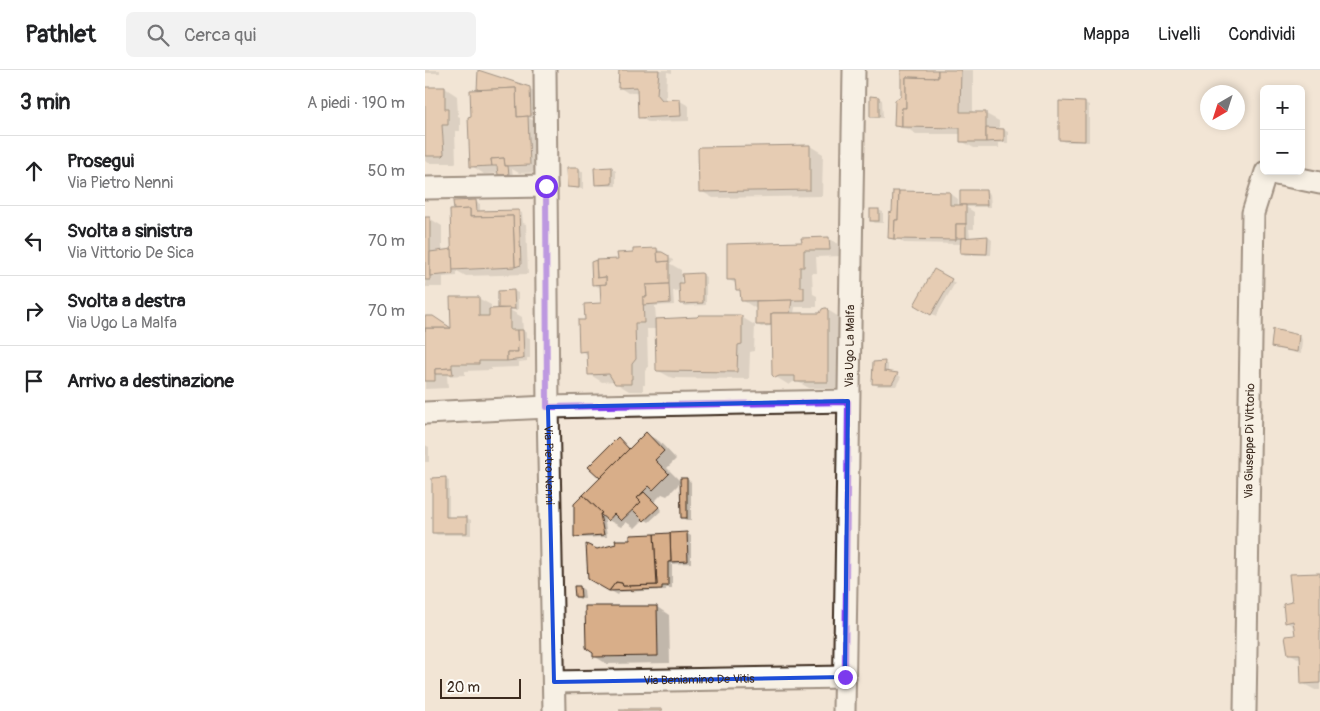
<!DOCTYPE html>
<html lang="it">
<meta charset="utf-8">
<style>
body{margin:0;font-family:Pangolin,sans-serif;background:#f2f2f2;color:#202124}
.controls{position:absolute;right:15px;top:15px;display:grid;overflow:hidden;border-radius:8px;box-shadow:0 2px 8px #0003}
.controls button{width:45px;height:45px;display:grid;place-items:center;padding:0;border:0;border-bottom:1px solid #e0e0e0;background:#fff;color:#202124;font:25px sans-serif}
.compass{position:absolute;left:775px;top:15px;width:45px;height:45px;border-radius:50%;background:#fff;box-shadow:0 2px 8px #0003;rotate:219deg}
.scale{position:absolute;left:15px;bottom:12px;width:81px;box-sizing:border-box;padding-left:5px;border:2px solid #3b2a1e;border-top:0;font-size:14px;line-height:18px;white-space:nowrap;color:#3b2a1e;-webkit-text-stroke:4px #fdfcf7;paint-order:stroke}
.stop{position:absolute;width:15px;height:15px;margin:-11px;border:4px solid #7c3aed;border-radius:50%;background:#fff}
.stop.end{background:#7c3aed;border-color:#fff;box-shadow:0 1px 5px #0008}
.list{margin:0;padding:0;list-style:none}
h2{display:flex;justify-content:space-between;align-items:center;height:65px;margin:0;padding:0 20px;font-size:21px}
h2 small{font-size:16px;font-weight:400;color:#757577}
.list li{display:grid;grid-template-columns:32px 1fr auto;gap:15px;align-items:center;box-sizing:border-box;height:70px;padding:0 20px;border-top:1px solid #e0e0e0}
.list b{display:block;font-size:19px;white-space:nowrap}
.list p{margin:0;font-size:16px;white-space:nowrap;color:#757577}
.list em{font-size:16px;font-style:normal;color:#757577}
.icon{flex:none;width:28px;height:28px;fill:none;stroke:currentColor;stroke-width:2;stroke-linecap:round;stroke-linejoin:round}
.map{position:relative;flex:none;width:895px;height:641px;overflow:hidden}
header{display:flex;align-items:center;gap:30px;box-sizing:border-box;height:70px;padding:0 25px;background:#fff;border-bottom:1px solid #e0e0e0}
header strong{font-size:24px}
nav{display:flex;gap:28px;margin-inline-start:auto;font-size:18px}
.search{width:350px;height:45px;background:#f2f2f2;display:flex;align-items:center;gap:12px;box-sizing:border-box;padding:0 18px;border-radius:8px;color:#757577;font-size:19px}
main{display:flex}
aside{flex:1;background:#fff}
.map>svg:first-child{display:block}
</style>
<header>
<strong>Pathlet</strong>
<div class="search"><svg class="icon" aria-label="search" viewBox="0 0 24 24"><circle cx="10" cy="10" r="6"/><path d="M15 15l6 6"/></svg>Cerca qui</div>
<nav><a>Mappa</a><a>Livelli</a><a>Condividi</a></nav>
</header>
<main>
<aside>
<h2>3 min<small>A piedi · 190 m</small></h2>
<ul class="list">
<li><svg class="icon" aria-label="ahead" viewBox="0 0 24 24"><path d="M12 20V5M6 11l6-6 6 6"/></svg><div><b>Prosegui</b><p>Via Pietro Nenni</p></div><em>50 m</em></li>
<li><svg class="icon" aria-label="left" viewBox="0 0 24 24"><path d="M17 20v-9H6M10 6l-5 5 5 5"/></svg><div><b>Svolta a sinistra</b><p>Via Vittorio De Sica</p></div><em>70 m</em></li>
<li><svg class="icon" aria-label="right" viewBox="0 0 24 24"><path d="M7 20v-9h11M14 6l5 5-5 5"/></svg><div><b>Svolta a destra</b><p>Via Ugo La Malfa</p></div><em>70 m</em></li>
<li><svg class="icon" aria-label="arrive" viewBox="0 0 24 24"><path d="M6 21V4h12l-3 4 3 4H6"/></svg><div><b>Arrivo a destinazione</b></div></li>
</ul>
</aside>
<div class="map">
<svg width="895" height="641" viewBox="0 0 895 641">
<rect width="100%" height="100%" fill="#f2e5d6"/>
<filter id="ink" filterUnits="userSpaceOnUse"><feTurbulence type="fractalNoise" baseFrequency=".02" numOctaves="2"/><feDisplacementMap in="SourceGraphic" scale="10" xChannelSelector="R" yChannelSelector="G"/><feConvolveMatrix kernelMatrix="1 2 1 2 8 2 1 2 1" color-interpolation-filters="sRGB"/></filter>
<g filter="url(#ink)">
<g fill="#0003">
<rect x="0" y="0" width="15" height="3"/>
<path d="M195,0H247V3L242,2L241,30L242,31H255L264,36V51L223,52L214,47L213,22L203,23L194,17Z"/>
<path d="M515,0H548V43L561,44L574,51V60H579L583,62V73H574V78H549L536,71V64H491L483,59L475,58L471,55Z"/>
<path d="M20,18L32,26L33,46L35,47V61H30L31,92L30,93H4L0,91V19Z"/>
<path d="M104,18L109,21V48H104L116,55L118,102L94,103L87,99L88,106L78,107L74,103L59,104L47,96Z"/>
<path d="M453,28L457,30L458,48H450L446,46Z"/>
<path d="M635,32L660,33L664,35V72H639L635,69Z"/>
<path d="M385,76L398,84L397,126L288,128L276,121V78Z"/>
<path d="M187,98L191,101V116H175L171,114Z"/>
<path d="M153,99L158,102V119L147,118L143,116Z"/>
<path d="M536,121H561L565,124L566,137H541L549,142V159H544L545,169L563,167L567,170L566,185H540L536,182L537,174L479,173L475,170H469L465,168L525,123L533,129V136H540Z"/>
<path d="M51,132L55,134V142L93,141L97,143L98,153L101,154L103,204L41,206L32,201V206L18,207V217H0V148H4L17,156V182L26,181Z"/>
<path d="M453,140L458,142V153H450L446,150Z"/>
<path d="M404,169L417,176V186L391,187L392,203H387L388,224L392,226V237H370L369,244H396L401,239L414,247L416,318H384L373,312H368L364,315L351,307L347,256L336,257L332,254V238H330L317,230V222L312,219V214L304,210L378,173Z"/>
<path d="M232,179L244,186V188L248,190L247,193H244L256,200V214L276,204L281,207V235L261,236L257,234L256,220L248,221L249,235L230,236L231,249L315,246L328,254L330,255L329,281L325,282L324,309L248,308L245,307L232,300L231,259H222L223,297L220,301V315H218V321H204L191,313L189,311L177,312L164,304L163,285L156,281L161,251L178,234L177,216L173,217L169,214L194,190Z"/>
<path d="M510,200L530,213L511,246L491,234Z"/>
<path d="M89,221L93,223V240H85L97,247L98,261L102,263V267L105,268V288H102V291L94,292V297L66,298V300L40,301V305L22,306L23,318L0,319V248L27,260L53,228L66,235V240H77L74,238V222Z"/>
<path d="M873,266L877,269L876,284L852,279L847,276Z"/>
<path d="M459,293L463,295V303L473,305L476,307L471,316H453L449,314Z"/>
<path d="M221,364L234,371L251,389L242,398L256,412L242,426L237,424L229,432L237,440L224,452L219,449L210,458L201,452L196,457L183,450L179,445L182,467L155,468L151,466L176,408L164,397L193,369L205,379Z"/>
<path d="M0,375L4,377V392H0Z"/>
<path d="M20,409L24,411V448H42L46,450V465H12L8,462Z"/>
<path d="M262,409L266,412V450H261L257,447Z"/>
<path d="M261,463L266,466V493L247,494V518H241V520L195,522L193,525L164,508L172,480Z"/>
<path d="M895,504V620H890L877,613L876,590L864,583L871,566L870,557L861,552L868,533Z"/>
<path d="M155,517L159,520L160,529H155L151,527Z"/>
<path d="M232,537L244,545L245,593L182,594L169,586Z"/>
</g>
<g fill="#d8ae89" stroke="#3b2a1e">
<path d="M53,0L105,17L106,46L92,47L91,18L52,20Z"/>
<path d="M194,0H234L232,24L237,30L255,29L256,46L213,48L212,17L193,18Z"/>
<path d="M476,0H513V8L481,7V38H477V57L469,56L470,30L476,26Z"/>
<path d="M513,0H536L535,42H561V72H535V58L477,57V38H481V7L513,8Z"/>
<path d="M0,17H20V39H23V55H17L19,84L17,86H0Z"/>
<path d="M91,18L92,47L103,46L105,95L80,96L79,88L66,89L67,96L45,97L43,47L46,46L45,20Z"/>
<path d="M445,26L454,27V47H445Z"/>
<path d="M634,31L660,32V71L634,70Z"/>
<path d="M561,58L579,59V71L561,72Z"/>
<path d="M385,75V120L274,122L273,79L275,77Z"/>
<path d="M79,88L80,96H83L84,105H73L72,96H67L66,89Z"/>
<path d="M187,97V114L170,115L169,98Z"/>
<path d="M141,98H154V118L142,117Z"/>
<path d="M535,120H561L562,135H535Z"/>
<path d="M468,121H474L473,150H470L469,169L463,168L464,143L467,142Z"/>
<path d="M474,121L525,122V135H541V154H531V170L469,169L470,150H473Z"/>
<path d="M51,130L52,141L94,140L96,195L90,197L88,146L45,147V139L29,140L28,131Z"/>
<path d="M45,139V147L88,146L90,197L27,200L25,140Z"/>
<rect x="445" y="139" width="9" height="12"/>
<rect x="0" y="147" width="5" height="63"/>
<rect x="531" y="154" width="10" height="14"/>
<path d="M563,166L562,184L535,183L536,168Z"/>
<path d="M404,167L405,180H379V197H375V217H379V230L316,231L315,220H311L310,210H302V174L377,172L376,168Z"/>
<path d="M232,178L233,192L244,191V214L221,215L222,227H218L219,253H210L211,289L207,294V309H206V314H190L184,304L163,305L162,281L154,282L153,250H160L159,234L176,233L175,214H181V207L172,208L171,190L193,189L192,183L208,182V179Z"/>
<path d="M27,179L28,204L5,206V182Z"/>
<path d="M232,182H237L244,186V191L233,192Z"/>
<path d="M171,190L172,208L181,207V214L167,215L166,192Z"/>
<path d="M509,199L527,209L506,245L489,235Z"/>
<path d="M276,203L278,204V233L255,234L254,213H258L257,204Z"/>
<path d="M244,214L245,233L218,235V227H222L221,215Z"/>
<path d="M89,220L90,239L73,238V221Z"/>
<path d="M25,227H54V246H64V239L85,238V260H92L93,282H82V291H54V294H27V298L10,299V311H0V258H26Z"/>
<path d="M367,230L365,243H348L346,244V255H331V231Z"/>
<path d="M400,238H402L403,241V312H370V306H354L350,308L347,305L346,244L348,243H395L397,239Z"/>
<path d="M274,245H315L317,246V274L313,275L312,302L232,301L231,300L230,249L272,247Z"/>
<path d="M0,246H8L26,258H0V261Z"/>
<path d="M848,259L874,265L872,282L846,277Z"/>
<path d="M92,260H98L99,288L98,289L82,291V282H93Z"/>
<path d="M460,291L459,301L473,303L467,314H447L448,292Z"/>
<path d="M27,298L28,304H10V299Z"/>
<path d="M221,362L239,381L230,390L244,404L228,420L224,416L212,428L216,432L196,451L189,444L183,451L175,444L177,443L158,425Z"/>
<path d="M193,367L204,379L175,408L163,397Z"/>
<path d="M21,407V447H42V463H7V408Z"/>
<path d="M255,408H262V448H256Z"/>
<path d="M219,422L234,437L219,451L208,440L216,432L212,428Z"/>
<path d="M158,425L177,443L175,444L179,465L149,467V434Z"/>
<path d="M262,462L263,491L246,492L245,463Z"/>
<path d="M245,463L246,492H243V516H237V519L184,521L191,512L197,513L198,516L232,515L229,464Z"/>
<path d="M229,464L232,515L198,516L197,513L191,512L184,521L163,509L161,474L172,479L191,474L190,470H205V465Z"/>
<path d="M895,503V613L876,614L875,584H863L860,566L870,565L868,551L860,553L858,534L867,532L864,504Z"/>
<path d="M149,516H155L156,527H150Z"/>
<path d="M160,536H232L233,586L168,587V583L162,579L161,577Z"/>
<path d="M194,639H237V641H195Z"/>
</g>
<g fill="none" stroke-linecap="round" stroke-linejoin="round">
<defs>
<g id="street">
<path id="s1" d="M120,0L123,337L129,641"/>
<path d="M0,118L121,116"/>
<path d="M0,343L123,337L423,331"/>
<path id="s2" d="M129,612L420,607"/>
<path id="s3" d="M419,641L429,0"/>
<path id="s4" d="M820,641L828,143L841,102L895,113"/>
</g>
</defs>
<use href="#street" stroke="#3b2a1e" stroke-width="25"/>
<use href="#street" stroke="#fdfcf7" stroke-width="21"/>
</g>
</g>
<g fill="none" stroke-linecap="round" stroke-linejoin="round" filter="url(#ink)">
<path stroke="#7c3aed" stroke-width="6" d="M121,116L122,337L423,332L420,607"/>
</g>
<path d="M0 0H895V641H0ZM423,331L420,607L129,612L123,337Z" fill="#f2e5d6" fill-opacity=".55" fill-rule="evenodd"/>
<path fill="none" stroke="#1d4ed8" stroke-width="4" stroke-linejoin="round" d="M423,331L420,607L129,612L123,337Z"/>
<g text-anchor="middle" stroke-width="4" stroke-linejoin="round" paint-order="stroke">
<g font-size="12" fill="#3b2a1e" stroke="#fdfcf7">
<text dy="4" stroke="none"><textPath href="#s3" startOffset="365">Via Ugo La Malfa</textPath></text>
<text dy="4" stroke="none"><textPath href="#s4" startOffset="270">Via Giuseppe Di Vittorio</textPath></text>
<text dy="4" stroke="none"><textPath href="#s1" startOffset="395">Via Pietro Nenni</textPath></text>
<text dy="4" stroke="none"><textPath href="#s2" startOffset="145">Via Beniamino De Vitis</textPath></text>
</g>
</g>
</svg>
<div class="controls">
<button>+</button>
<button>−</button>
</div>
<svg class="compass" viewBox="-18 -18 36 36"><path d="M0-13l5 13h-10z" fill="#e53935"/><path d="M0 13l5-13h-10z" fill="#757577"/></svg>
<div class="scale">20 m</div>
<div class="stop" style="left:121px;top:116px"></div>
<div class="stop end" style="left:420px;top:607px"></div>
</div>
</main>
